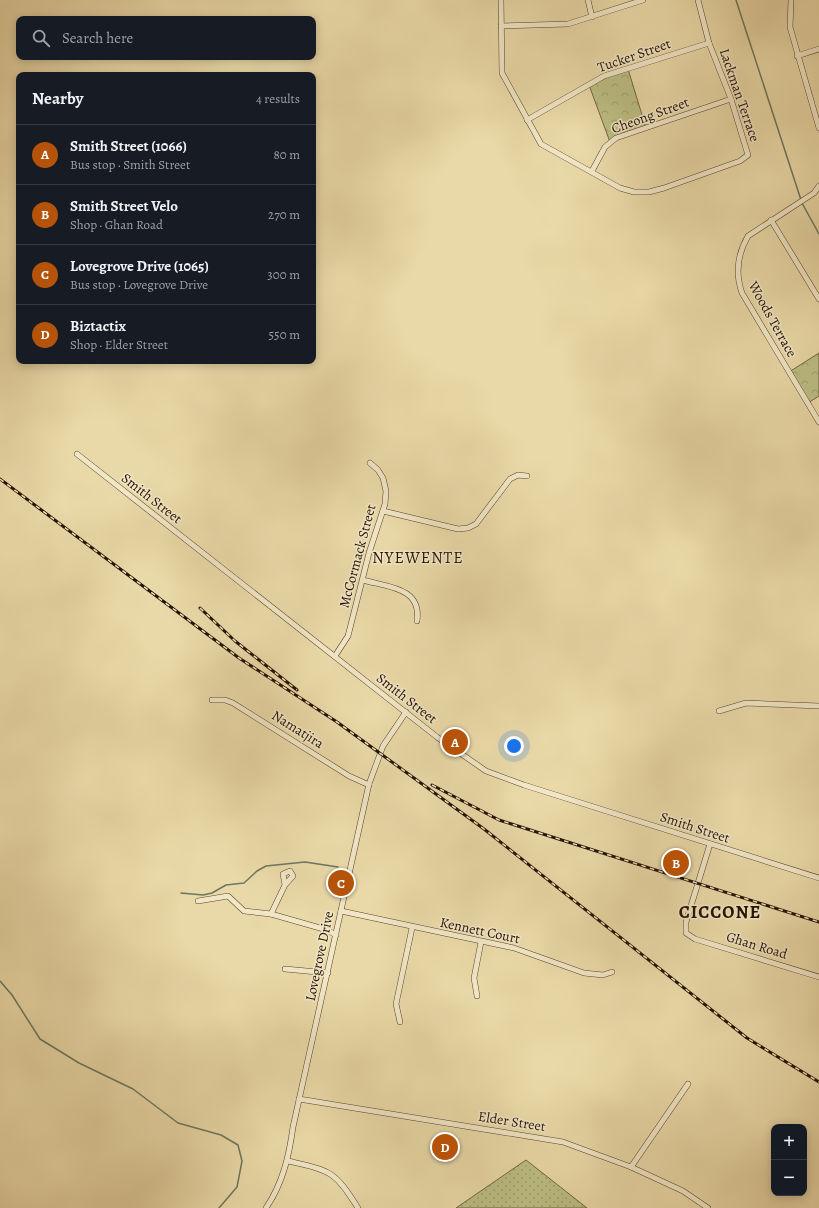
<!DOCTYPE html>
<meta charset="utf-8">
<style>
body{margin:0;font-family:Alegreya,serif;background:#20242c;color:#f1f3f6}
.controls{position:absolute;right:12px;bottom:12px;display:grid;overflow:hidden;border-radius:8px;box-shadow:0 2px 10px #0003}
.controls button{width:36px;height:36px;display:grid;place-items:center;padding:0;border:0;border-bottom:1px solid #363941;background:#171b24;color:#f1f3f6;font:20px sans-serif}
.you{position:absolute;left:514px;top:746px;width:14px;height:14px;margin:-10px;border:3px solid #fff;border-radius:50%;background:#1a73e8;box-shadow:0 0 0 6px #1a73e833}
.badge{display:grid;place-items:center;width:26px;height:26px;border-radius:50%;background:#b45309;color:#fff;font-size:13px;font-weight:700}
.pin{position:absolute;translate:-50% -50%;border:2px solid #fff;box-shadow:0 1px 4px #0006}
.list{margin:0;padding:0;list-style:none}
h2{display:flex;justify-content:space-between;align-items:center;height:52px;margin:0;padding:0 16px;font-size:17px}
h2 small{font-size:13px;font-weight:400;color:#9ea1a6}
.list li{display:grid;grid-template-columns:26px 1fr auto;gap:12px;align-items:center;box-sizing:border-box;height:60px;padding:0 16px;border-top:1px solid #363941}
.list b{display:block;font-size:15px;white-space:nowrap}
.list p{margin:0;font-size:13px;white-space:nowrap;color:#9ea1a6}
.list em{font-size:13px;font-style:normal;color:#9ea1a6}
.icon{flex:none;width:22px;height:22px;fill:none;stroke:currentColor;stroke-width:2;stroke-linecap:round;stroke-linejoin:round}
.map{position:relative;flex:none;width:819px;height:1208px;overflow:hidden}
.search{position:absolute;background:#171b24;box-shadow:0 2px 10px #0003;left:16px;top:16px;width:300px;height:44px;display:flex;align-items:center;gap:10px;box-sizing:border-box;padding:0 14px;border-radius:8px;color:#9ea1a6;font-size:15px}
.panel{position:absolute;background:#171b24;box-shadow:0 2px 10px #0003;left:16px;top:72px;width:300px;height:292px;border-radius:8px}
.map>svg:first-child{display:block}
</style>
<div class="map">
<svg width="819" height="1208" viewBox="0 0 819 1208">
<defs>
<pattern id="grass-dots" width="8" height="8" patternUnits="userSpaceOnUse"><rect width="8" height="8" fill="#bcbe84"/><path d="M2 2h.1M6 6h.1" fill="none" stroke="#a1a270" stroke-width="1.8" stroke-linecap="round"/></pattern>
<pattern id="park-crowns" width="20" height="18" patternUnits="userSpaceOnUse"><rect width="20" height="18" fill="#bcbe84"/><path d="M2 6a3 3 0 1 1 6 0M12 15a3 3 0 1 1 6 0" fill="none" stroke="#a1a270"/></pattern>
</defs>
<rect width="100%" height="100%" fill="#ead9a8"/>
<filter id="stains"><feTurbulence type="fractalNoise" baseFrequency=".005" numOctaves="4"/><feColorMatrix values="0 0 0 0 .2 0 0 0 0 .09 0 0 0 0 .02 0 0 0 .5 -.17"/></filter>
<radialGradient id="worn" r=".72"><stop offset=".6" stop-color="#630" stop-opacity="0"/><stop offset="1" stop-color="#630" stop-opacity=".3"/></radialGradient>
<path fill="url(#grass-dots)" stroke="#706842" d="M526,1160L587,1208H456Z"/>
<g fill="url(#park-crowns)" stroke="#706842">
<path d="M628,69L646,128L610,142L589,85Z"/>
<path d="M819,353V396L808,403L789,372Z"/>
</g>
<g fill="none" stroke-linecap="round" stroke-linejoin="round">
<g stroke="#6b7762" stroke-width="1.5">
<path d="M736,0L801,200"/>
<path d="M802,203L819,234"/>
<path d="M181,893L203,895L212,893L226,885L244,883L257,871L266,866L305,862L338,867"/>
<path d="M0,981L12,995L40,1039L79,1063L133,1089L178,1123L221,1135L238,1145L242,1161L237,1187L219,1208"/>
</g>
<defs>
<g id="street">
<path d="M501,0L502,73L541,144L620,188L634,192H649L664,188L740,161L748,155L731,99L709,43L698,0"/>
<path d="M588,0L592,17"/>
<path d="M791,0L790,27L819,128"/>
<path d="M501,26L568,24L643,0"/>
<path d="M797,56L819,49"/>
<path d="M527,120L604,76L709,43"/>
<path d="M592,171L605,147L616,138L731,99"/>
<path d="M819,186L814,193L748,236C737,255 735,273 742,293L819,422"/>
<path d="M771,220L819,299"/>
<path d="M77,454L437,737L486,771L524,785L819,878"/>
<path d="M383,511L458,529L468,528L476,524L510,479L518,475L527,476"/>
<path d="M363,580C387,587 422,587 417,621"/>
<path d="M335,656L348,636L369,553L385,504L386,491L383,478L378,470L370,463"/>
<path d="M212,700H225L233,703L349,776L369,785"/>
<path d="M719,711L746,703L819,706"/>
<path d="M710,844L686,922V933L695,939L819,977"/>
<path d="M198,901L228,896L244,911L271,914L327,930L336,935"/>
<path d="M341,911L514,948L584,973L603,975L612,972"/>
<path d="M271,914L285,885L293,876L290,871L283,874L285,885"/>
<path d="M285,969L328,973"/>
<path d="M477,996L474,978L481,942"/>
<path d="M400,1022L396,1004L412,928"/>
<path d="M299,1099L563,1142L631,1167L683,1191L708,1208"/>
<path d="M288,1161C331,1171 334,1170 358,1208"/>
<path d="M631,1167L688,1084"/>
<path d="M266,1208C283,1183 289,1156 293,1127L369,784L383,746L406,712"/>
</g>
</defs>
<use href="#street" stroke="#56442a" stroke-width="6"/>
<use href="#street" stroke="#f1e6c6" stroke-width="5"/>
<defs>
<g id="rail">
<path d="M0,479L239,658L337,722L484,829L747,1038L819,1082"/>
<path d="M200,608L235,641L297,690"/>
<path d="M432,785L499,820L819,922"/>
</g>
</defs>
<use href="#rail" stroke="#251200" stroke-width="3"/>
<use href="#rail" stroke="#f1e6c6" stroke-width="1.5" stroke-dasharray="4.5" stroke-linecap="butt"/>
</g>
<g text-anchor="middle" stroke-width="3" stroke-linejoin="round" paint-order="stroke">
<g font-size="14" fill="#251200" stroke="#f1e6c6">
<text transform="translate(634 55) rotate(-19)" y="5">Tucker Street</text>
<text transform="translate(740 95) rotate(71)" y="5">Lackman Terrace</text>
<text transform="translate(650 115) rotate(-20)" y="5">Cheong Street</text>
<text transform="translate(773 319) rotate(61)" y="5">Woods Terrace</text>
<text transform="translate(152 498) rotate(38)" y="5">Smith Street</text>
<text transform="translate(357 556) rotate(-75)" y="5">McCormack Street</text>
<text transform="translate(407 698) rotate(38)" y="5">Smith Street</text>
<text transform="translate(298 729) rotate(32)" y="5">Namatjira</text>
<text transform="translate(695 827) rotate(18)" y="5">Smith Street</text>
<text transform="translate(480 930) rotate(12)" y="5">Kennett Court</text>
<text transform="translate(757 945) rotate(17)" y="5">Ghan Road</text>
<text transform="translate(319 956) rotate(-78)" y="5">Lovegrove Drive</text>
<text transform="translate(512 1121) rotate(9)" y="5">Elder Street</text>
</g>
<g font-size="16" letter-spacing="1" fill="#251200" stroke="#f1e6c6">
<text x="418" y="563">NYEWENTE</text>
</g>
<g font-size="18" font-weight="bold" letter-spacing="1" fill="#251200" stroke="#f1e6c6">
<text x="720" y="918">CICCONE</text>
</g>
</g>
<rect width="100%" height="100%" filter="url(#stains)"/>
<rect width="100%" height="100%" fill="url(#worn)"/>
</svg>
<div class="controls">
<button>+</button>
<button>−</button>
</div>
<div class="you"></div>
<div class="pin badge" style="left:455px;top:742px">A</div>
<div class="pin badge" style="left:676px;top:863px">B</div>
<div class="pin badge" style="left:341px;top:883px">C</div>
<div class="pin badge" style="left:445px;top:1147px">D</div>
<div class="search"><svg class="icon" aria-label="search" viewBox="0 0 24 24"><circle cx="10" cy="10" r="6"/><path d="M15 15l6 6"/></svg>Search here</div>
<section class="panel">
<h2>Nearby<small>4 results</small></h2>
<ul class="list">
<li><span class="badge">A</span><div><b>Smith Street (1066)</b><p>Bus stop · Smith Street</p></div><em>80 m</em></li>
<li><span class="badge">B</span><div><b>Smith Street Velo</b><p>Shop · Ghan Road</p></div><em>270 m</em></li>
<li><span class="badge">C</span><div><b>Lovegrove Drive (1065)</b><p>Bus stop · Lovegrove Drive</p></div><em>300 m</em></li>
<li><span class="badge">D</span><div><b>Biztactix</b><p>Shop · Elder Street</p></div><em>550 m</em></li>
</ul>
</section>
</div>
